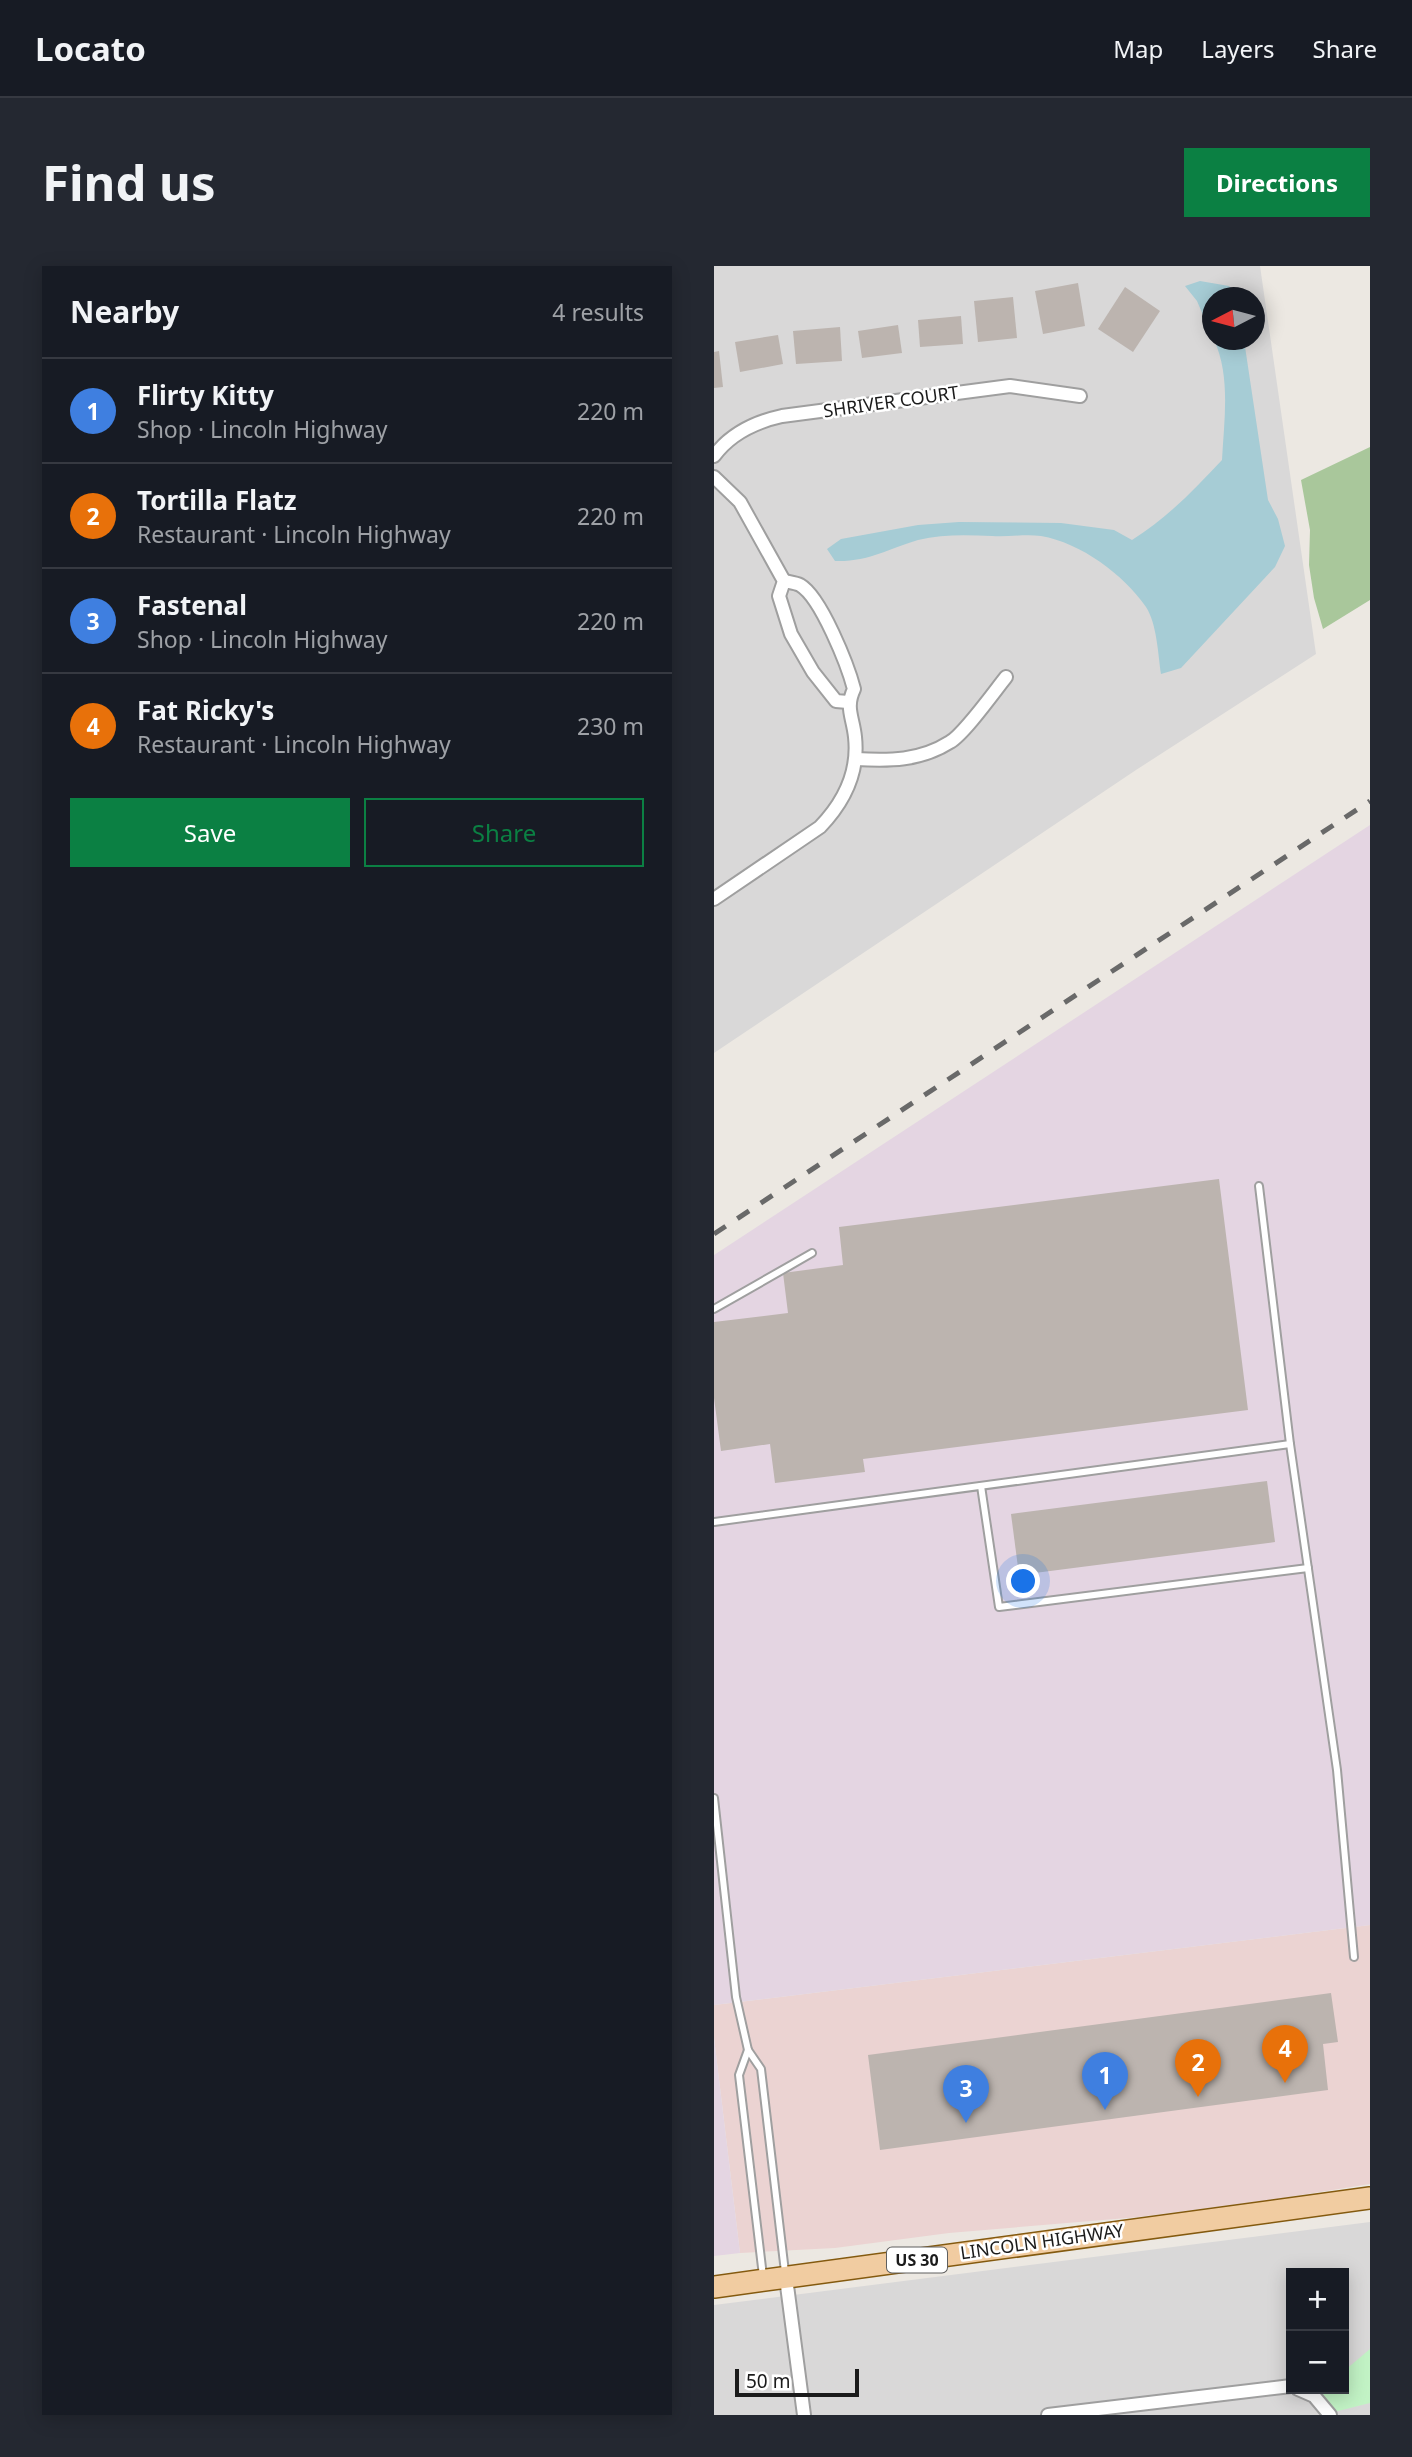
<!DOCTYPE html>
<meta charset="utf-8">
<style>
body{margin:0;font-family:"Noto Sans",sans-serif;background:#242831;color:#f1f3f6}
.controls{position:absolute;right:21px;bottom:21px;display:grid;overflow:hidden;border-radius:0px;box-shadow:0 4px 18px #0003}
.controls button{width:63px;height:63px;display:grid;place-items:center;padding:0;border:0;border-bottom:2px solid #363941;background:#171b24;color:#f1f3f6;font:35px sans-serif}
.compass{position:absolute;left:488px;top:21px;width:63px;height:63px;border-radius:50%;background:#171b24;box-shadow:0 4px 18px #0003;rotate:264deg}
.scale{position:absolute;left:21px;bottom:18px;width:124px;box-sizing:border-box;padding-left:7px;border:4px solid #1b1b1b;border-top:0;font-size:19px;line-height:24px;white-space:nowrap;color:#1b1b1b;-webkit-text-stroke:5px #fff;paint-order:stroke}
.you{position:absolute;left:310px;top:1316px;width:24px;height:24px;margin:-18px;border:5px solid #fff;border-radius:50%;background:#1a73e8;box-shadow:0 0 0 10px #1a73e833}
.badge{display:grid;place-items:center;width:46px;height:46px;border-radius:50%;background:#0b8043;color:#fff;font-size:23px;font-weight:700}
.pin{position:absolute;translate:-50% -58px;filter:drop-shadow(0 2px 4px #0008)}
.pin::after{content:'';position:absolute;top:37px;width:24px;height:21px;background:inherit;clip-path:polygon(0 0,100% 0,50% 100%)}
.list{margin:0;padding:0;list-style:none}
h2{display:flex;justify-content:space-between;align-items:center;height:91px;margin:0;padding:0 28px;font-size:30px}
h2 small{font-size:23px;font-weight:400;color:#9ea1a6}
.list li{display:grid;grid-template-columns:46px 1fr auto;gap:21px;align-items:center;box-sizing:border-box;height:105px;padding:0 28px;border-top:2px solid #363941}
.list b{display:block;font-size:26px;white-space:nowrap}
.list p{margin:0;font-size:23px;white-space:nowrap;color:#9ea1a6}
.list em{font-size:23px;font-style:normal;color:#9ea1a6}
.actions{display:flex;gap:14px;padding:21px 28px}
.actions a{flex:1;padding:16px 0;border:2px solid #0b8043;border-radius:0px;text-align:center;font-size:24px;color:#0b8043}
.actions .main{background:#0b8043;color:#fff}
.map{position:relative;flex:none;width:656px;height:2149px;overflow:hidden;border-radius:0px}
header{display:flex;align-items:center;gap:42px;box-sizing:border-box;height:98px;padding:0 35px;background:#171b24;border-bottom:2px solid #363941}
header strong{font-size:33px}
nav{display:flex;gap:38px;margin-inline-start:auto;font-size:24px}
.intro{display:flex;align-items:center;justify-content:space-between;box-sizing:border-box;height:168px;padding:0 42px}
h1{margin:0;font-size:49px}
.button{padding:18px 32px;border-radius:0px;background:#0b8043;color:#fff;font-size:24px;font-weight:700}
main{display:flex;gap:42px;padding:0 42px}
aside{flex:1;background:#171b24;border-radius:0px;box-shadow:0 4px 18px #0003}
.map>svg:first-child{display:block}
</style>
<header>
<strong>Locato</strong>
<nav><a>Map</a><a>Layers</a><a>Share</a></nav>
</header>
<div class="intro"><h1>Find us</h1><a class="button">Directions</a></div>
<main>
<aside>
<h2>Nearby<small>4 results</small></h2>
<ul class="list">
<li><span class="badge" style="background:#3f7fe0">1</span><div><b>Flirty Kitty</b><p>Shop · Lincoln Highway</p></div><em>220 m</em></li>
<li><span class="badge" style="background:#e8710a">2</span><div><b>Tortilla Flatz</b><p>Restaurant · Lincoln Highway</p></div><em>220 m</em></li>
<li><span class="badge" style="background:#3f7fe0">3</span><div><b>Fastenal</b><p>Shop · Lincoln Highway</p></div><em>220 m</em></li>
<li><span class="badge" style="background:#e8710a">4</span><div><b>Fat Ricky's</b><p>Restaurant · Lincoln Highway</p></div><em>230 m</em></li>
</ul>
<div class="actions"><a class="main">Save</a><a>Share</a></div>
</aside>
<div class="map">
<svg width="656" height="2149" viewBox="0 0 656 2149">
<rect width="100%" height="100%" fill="#ece8e2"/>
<g fill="#d9d8d8" fill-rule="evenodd">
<path d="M0,0H546L602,388L422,504L0,787ZM499,32H540V74H499Z"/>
<path d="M656,1956V2149H0V2039ZM577,2007H630V2123H577Z"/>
</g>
<path fill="#ebd3d2" d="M656,1659V1918L562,1933L425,1951L235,1967L121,1982L26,1987L0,1772V1739Z"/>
<g fill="#e4d5e2">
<path d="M656,559V1659L0,1739V989Z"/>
<path d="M0,1772L26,1987L0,1990Z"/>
</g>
<path fill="#a9c79b" d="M656,181V334L609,363L600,332L595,299L596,264L587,214Z"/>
<path fill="#c2f3c5" d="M656,2083V2137L616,2147L600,2130L608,2123H630V2105Z"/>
<g fill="#a6ccd5">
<path d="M486,15L515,20L526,31L499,32L498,70L483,35L471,20Z"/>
<path d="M500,74H530L554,234L564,253L571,280L561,301L467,402L447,408C444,388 443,358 432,341C409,308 367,277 327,270C311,268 294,271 278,270C253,269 228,268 204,274C173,283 155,296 121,295L113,283L127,273L204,259L245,256L347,257L400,264L418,274C453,252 480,224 508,194C510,155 517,110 500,74Z"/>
</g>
<g fill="#bcb4af">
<path d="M364,17L371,60L329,68L321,25Z"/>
<path d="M411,21L446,45L419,86L384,63Z"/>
<path d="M299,31L303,72L264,76L260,35Z"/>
<path d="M247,50L249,78L206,81L204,54Z"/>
<path d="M184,59L188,87L148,92L144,65Z"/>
<path d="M126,61L128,95L82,98L79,65Z"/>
<path d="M64,69L69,98L26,106L21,76Z"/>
<path d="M5,85L9,121L0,122V86Z"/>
<path d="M505,913L534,1144L149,1193L151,1206L61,1217L56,1178L7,1185L0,1132V1056L74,1047L69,1007L129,999L125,961Z"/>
<path d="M553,1215L561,1276L305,1309L297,1248Z"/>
<path d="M617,1727L624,1776L609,1778L614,1824L166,1884L154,1789Z"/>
</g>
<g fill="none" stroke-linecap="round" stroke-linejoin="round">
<defs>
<g id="lane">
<path d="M545,920L576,1178L623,1504L640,1691"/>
<path d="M0,1043L98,987"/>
<path d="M267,1220L285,1341L594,1302"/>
<path d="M0,1256L576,1178"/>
<path d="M0,1532L22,1731L34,1784L47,1803L71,2006"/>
<path d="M34,1784L25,1809L49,2010"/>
</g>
<g id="street">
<path d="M0,190C17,167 41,156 68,150L296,120L366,130"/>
<path d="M0,211L26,236L70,315L65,330L77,368L99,406L122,435L134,436"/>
<path d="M142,493C175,495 206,495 236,476C250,468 280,426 292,411"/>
<path d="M0,633L106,561C130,536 145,507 141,471C139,451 131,442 140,423C134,400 107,331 86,319C82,317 74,316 70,315"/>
<path d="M72,2012L90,2149"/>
<path d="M584,2123L600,2130L616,2149"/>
<path d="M334,2149L577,2120"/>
</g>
<path id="primary" d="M0,2021L656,1932"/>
</defs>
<use href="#lane" stroke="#9f9f9f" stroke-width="10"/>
<use href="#street" stroke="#9f9f9f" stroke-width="16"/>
<use href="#primary" stroke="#845a0f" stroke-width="24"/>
<use href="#lane" stroke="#fff" stroke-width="6"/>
<use href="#street" stroke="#fff" stroke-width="12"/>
<use href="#primary" stroke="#f1cca1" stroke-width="21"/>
<path stroke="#696969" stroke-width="5" stroke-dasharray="14 14" stroke-linecap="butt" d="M0,968L656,535"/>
</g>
<g text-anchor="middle" stroke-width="5" stroke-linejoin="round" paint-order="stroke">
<rect fill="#fff" stroke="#5f5f5f" stroke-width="2" x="173" y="1981.5" width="60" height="25" rx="5"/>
<g font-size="16" font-weight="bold" fill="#1b1b1b">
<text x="203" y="2000">US 30</text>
</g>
<g font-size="18" fill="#1b1b1b" stroke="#fff">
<text transform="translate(177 136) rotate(-8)" y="6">SHRIVER COURT</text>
<text transform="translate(328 1976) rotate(-8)" y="6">LINCOLN HIGHWAY</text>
</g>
</g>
</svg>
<div class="controls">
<button>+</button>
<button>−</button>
</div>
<svg class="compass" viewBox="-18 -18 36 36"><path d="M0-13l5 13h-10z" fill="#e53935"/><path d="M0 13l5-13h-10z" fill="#9ea1a6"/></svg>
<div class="scale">50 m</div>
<div class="you"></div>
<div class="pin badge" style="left:391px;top:1844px;background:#3f7fe0">1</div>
<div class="pin badge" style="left:484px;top:1831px;background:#e8710a">2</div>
<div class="pin badge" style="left:252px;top:1857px;background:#3f7fe0">3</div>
<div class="pin badge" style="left:571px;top:1817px;background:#e8710a">4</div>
</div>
</main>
